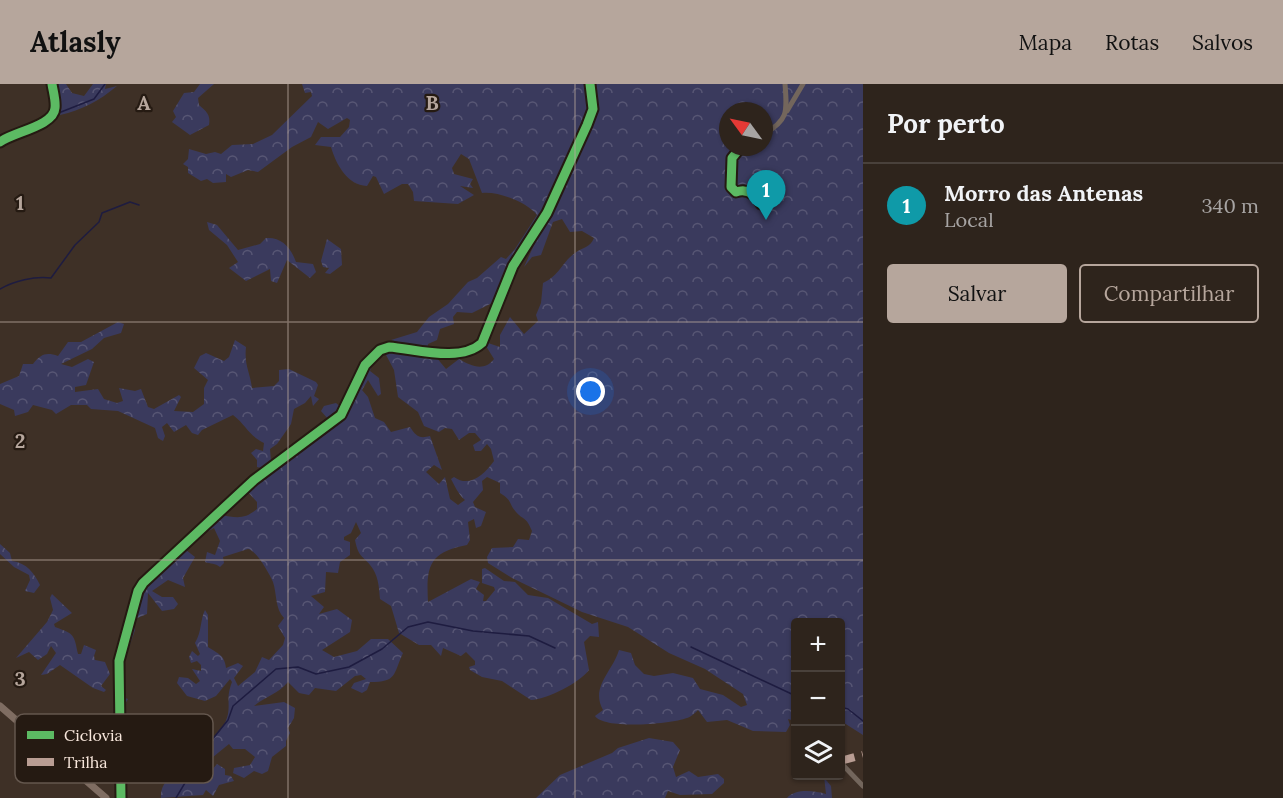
<!DOCTYPE html>
<html lang="pt">
<meta charset="utf-8">
<style>
body{margin:0;font-family:Lora,serif;background:#3a3029;color:#f1f3f6}
.controls{position:absolute;right:18px;bottom:18px;display:grid;overflow:hidden;border-radius:6px;box-shadow:0 2px 4px #0004}
.controls button{width:54px;height:54px;display:grid;place-items:center;padding:0;border:0;border-bottom:2px solid #49413b;background:#2e241c;color:#f1f3f6;font:30px sans-serif}
.compass{position:absolute;left:719px;top:18px;width:54px;height:54px;border-radius:50%;background:#2e241c;box-shadow:0 2px 4px #0004;rotate:303deg}
.you{position:absolute;left:591px;top:308px;width:21px;height:21px;margin:-15px;border:4px solid #fff;border-radius:50%;background:#1a73e8;box-shadow:0 0 0 9px #1a73e833}
.badge{display:grid;place-items:center;width:39px;height:39px;border-radius:50%;background:#b6a69c;color:#fff;font-size:20px;font-weight:700}
.pin{position:absolute;translate:-50% -50px;filter:drop-shadow(0 2px 3px #0008)}
.pin::after{content:'';position:absolute;top:32px;width:21px;height:18px;background:inherit;clip-path:polygon(0 0,100% 0,50% 100%)}
.list{margin:0;padding:0;list-style:none}
h2{display:flex;justify-content:space-between;align-items:center;height:78px;margin:0;padding:0 24px;font-size:26px}
h2 small{font-size:20px;font-weight:400;color:#a7a4a3}
.list li{display:grid;grid-template-columns:39px 1fr auto;gap:18px;align-items:center;box-sizing:border-box;height:84px;padding:0 24px;border-top:2px solid #49413b}
.list b{display:block;font-size:22px;white-space:nowrap}
.list p{margin:0;font-size:20px;white-space:nowrap;color:#a7a4a3}
.list em{font-size:20px;font-style:normal;color:#a7a4a3}
.actions{display:flex;gap:12px;padding:18px 24px}
.actions a{flex:1;padding:14px 0;border:2px solid #b6a69c;border-radius:6px;text-align:center;font-size:21px;color:#b6a69c}
.actions .main{background:#b6a69c;color:#111}
.icon{flex:none;width:33px;height:33px;fill:none;stroke:currentColor;stroke-width:2;stroke-linecap:round;stroke-linejoin:round}
.map{position:relative;flex:none;width:863px;height:714px;overflow:hidden}
header{display:flex;align-items:center;gap:36px;box-sizing:border-box;height:84px;padding:0 30px;background:#b6a69c;color:#111}
header strong{font-size:28px}
nav{display:flex;gap:33px;margin-inline-start:auto;font-size:21px}
main{display:flex}
aside{flex:1;background:#2e241c}
.map>svg:first-child{display:block}
</style>
<header>
<strong>Atlasly</strong>
<nav><a>Mapa</a><a>Rotas</a><a>Salvos</a></nav>
</header>
<main>
<div class="map">
<svg width="863" height="714" viewBox="0 0 863 714">
<defs>
<pattern id="forest-crowns" width="20" height="18" patternUnits="userSpaceOnUse" patternTransform="scale(1.5)"><rect width="20" height="18" fill="#3a3a5d"/><path d="M2 6a3 3 0 1 1 6 0M12 15a3 3 0 1 1 6 0" fill="none" stroke="#575674"/></pattern>
</defs>
<rect width="100%" height="100%" fill="#3e3026"/>
<g fill="url(#forest-crowns)" fill-rule="evenodd">
<path d="M56,0H66L72,9L84,12L93,0H106L105,5L117,2C99,17 82,26 60,31Z"/>
<path d="M200,0H214L198,14L199,21C206,27 211,31 209,41L190,51L172,38L176,33L173,27L184,9L194,8Z"/>
<path d="M302,0H585L590,22L587,35L545,126L507,186L492,219L472,229L457,228L453,233L454,240L440,245L437,256L428,260L427,266L391,256L417,248L429,233L448,220L468,198L477,194L501,173L506,175L515,165L537,131C527,118 498,107 482,109L469,75L461,70L452,84L454,90L473,95L470,100L473,104L460,102L474,111L458,120L414,117L413,108L408,100H402L384,110L376,93L373,92L367,102C347,101 336,80 331,63L315,61L321,53H340L349,43L350,36L347,34L328,45L318,38L311,53L292,63L258,88L248,86L231,93L226,90V98L213,99L207,95L201,97L188,89V83L183,80L188,75L189,65L206,70L215,68L221,70L232,61L253,60L272,51L312,12L311,8L305,9Z"/>
<path d="M589,0H863V651L841,637L840,538H796L795,637L788,635L790,641L786,648L753,647L727,636L707,638L698,626C695,629 691,633 687,634C671,640 605,646 595,632L603,626C590,603 613,587 619,566L631,569L635,581L644,590L654,592L673,589L693,594L700,605L723,611L741,623L747,621L743,610L705,585L669,569L628,543L582,528L512,494L488,479L487,473L492,464L513,463L518,455L529,456L532,447C526,432 524,437 516,428C508,419 513,417 500,409V399L487,393L482,397L483,406L473,418L475,423L486,428L481,442L476,444L474,435L468,438L470,456L467,461C429,468 426,482 428,518L471,495L480,498L476,505L484,511L483,517H486L495,506L494,503L482,499V485L485,484L504,497L515,498L528,511L548,514L592,540L598,538L599,553L590,552L584,558L589,586C579,599 548,615 531,616L502,597L482,593L470,586L469,583L475,581V577L466,568L461,572L443,564L441,572L431,561H419L399,549L391,522L380,515C379,505 379,495 373,485C364,471 359,476 355,456L361,449L356,438L351,449L344,453V456L350,458V471L340,478L338,489L326,488L325,508L311,512L324,523L319,530L337,525L352,536L350,548L322,566L334,573L357,567L371,555H388L403,569C393,591 397,598 370,598L367,606L362,609L351,604L354,599L366,595L361,591L355,592L336,607L315,604L309,611L299,609L288,598C278,610 266,612 254,622L284,618L295,624L294,634L288,644L290,649L286,657V662L272,673L268,687L262,690L254,687L244,694L233,689L234,684L250,681L255,673L245,665H233L229,660L213,673L204,691L206,693L217,680L225,685V691L231,692L234,697L219,701L213,712L206,706L203,711L161,714C160,701 168,693 180,690V678L187,679L185,670C202,665 224,650 228,630C230,617 226,614 232,598L230,595L216,612L205,617L187,612L177,599L179,593L188,594L196,600L200,597L192,585L201,587V581L197,577L191,579L189,573L192,567L198,572L200,570L195,559C202,547 200,536 205,526L208,531V563C218,570 224,570 226,584L238,579L243,582L234,594L238,602L255,588L262,573L269,576L283,561L285,554L278,542L284,534C275,525 277,510 273,498C269,489 256,466 248,465L223,473L224,479L220,483C215,479 211,480 205,478L207,468L215,471L220,457L214,444L205,449L220,431C235,433 243,437 257,425V418L247,407L328,335L321,327L324,322L336,319L343,325L355,291L373,270L375,272L370,287L379,294L381,310L378,312L368,296L362,306L368,313L375,334L384,338L391,348L410,343C416,352 419,355 430,352L442,386L434,381L426,388L439,400L445,393L450,415L458,421L465,416C458,410 455,402 451,395L454,393C469,404 484,391 494,377L491,365L487,360L481,367H475L473,361L481,356L475,349H469L459,356L452,345L445,344L439,348L424,342L418,328L398,313L394,286L385,269C408,258 416,275 436,273L446,285L459,275C471,282 484,288 494,275L486,262L488,259L500,263V251L510,233L524,250L538,237L536,231L541,219L543,199C560,191 562,178 575,169C583,163 590,164 594,154L582,147L570,148L562,135L553,138L541,171L532,173L524,183L584,51L593,25ZM728,27H764V63H728Z"/>
<path d="M207,138L217,141L238,166L260,160L266,154C282,153 291,164 296,178L313,180L316,188L310,194L287,176L277,199L271,197L270,185L246,197L229,184L238,178L227,161L209,146Z"/>
<path d="M327,155L341,165L342,181L330,190L325,189L329,184L323,183L321,177Z"/>
<path d="M118,238L124,240L121,249L104,254L92,265L61,280L72,283L88,275L94,278L86,301L75,303V308L98,305L104,315L117,319L123,317L119,304L135,307L141,305L148,323L154,325L179,311L181,313L174,327L193,328L204,320V304L208,296L194,284L200,272L206,269L224,277L229,273L235,256L246,263C244,281 250,288 252,304L274,302L279,297V286L289,285L316,298L318,301L314,312L319,315L313,322L311,312L305,319L294,325L291,340L277,360L270,365L271,377L261,384L257,383V376L251,369L256,365L263,367L264,359C248,351 247,342 233,331L202,346L198,351L192,349L186,341L174,348L167,339L162,343L165,352L163,357L158,354L155,344L118,327L91,325L87,321H71L56,330L52,326L33,321L28,328L15,332L14,326L0,320V300L19,292L23,280H33C41,270 46,268 58,272L68,258H81Z"/>
<path d="M0,460L10,469L12,477C27,479 34,489 40,501L34,509L25,507L30,496L29,491L14,483L0,470Z"/>
<path d="M186,466L195,473L183,494L185,503L168,496L152,507L162,513H173L178,520L174,525L162,527L148,509L147,530L135,535C136,504 160,482 186,466Z"/>
<path d="M52,510L72,529L54,540L55,543C75,550 74,551 78,570H81L84,561L96,566L94,572L95,576L105,578L110,590L101,602L106,606L104,608L93,604L60,581L47,590L41,591L56,569L51,562L47,570L38,576L29,568L16,574L47,538L53,526L50,514Z"/>
<path d="M134,540L135,546L122,584L125,614L128,615L125,620L126,666L120,582L130,542Z"/>
<path d="M649,654L673,658L680,666L673,683L676,693L689,687L698,693L718,690L724,695V699L712,710L680,711L668,707L665,714H536L560,691L612,669L618,664Z"/>
<path d="M824,692H827L826,696L831,702L832,714H787C796,704 815,707 826,710Z"/>
</g>
<g fill="none" stroke-linecap="round" stroke-linejoin="round">
<g stroke="#1e1c40" stroke-width="1.5">
<path d="M56,30L94,15L105,0"/>
<path d="M0,51L46,33"/>
<path d="M0,205C14,197 34,192 51,194L75,161L99,138L102,129L130,118L139,121"/>
<path d="M691,563L796,612"/>
<path d="M840,623L848,625L863,637"/>
<path d="M176,714L207,662L228,636L233,622L276,585L298,583L316,590L349,583L382,565L408,543L428,538L473,547L529,552L555,564"/>
</g>
<g stroke="#73665c" stroke-width="5">
<path d="M787,27L803,0"/>
<path d="M764,50C789,36 787,27 785,0"/>
<path d="M0,58C13,48 54,42 55,24C56,17 53,7 52,0"/>
<path d="M741,63L732,74L731,103L736,108C747,104 755,110 761,120"/>
<path d="M840,678L863,702"/>
<path d="M121,714L119,577L138,507L143,499L254,396L341,331L365,281L380,266L389,263C416,265 460,279 482,259L513,182L547,129L587,41L593,25L590,0"/>
</g>
<path stroke="#7f6d62" stroke-width="7" d="M0,622L106,714"/>
<path stroke="#b99d93" stroke-width="8" stroke-dasharray="15 8" stroke-linecap="butt" d="M840,677L863,671"/>
<defs>
<g id="cycleway">
<path d="M0,58C13,48 54,42 55,24C56,17 53,7 52,0"/>
<path d="M741,63L732,74L731,103L736,108C747,104 755,110 761,120"/>
<path d="M121,714L119,577L138,507L143,499L254,396L341,331L365,281L380,266L389,263C416,265 460,279 482,259L513,182L547,129L587,41L593,25L590,0"/>
</g>
</defs>
<use href="#cycleway" stroke="#251a12" stroke-width="13"/>
<use href="#cycleway" stroke="#5cba63" stroke-width="9"/>
</g>
<path fill="none" stroke="#b6a69c" stroke-width="1.5" stroke-opacity="0.55" d="M288,0V714M575,0V714M0,238H863M0,476H863"/>
<rect x="15" y="630" width="198" height="69" rx="9" fill="#251a12" stroke="#64574e" stroke-width="1.5"/>
<rect x="27" y="647" width="27" height="8" fill="#5cba63"/>
<rect x="27" y="674" width="27" height="8" fill="#b99d93"/>
<g font-size="16" fill="#f7e6db">
<text x="64" y="657">Ciclovia</text>
<text x="64" y="684">Trilha</text>
</g>
<g font-size="20" text-anchor="middle" font-weight="bold" fill="#b6a69c" stroke="#251a12" stroke-width="4.5" stroke-linejoin="round" paint-order="stroke">
<text x="144" y="26">A</text>
<text x="432" y="26">B</text>
<text x="20" y="126">1</text>
<text x="20" y="364">2</text>
<text x="20" y="602">3</text>
</g>
</svg>
<div class="controls">
<button>+</button>
<button>−</button>
<button><svg class="icon" aria-label="layers" viewBox="0 0 24 24"><path d="M12 4l9 5-9 5-9-5zM3 14l9 5 9-5"/></svg></button>
</div>
<svg class="compass" viewBox="-18 -18 36 36"><path d="M0-13l5 13h-10z" fill="#e53935"/><path d="M0 13l5-13h-10z" fill="#a7a4a3"/></svg>
<div class="you"></div>
<div class="pin badge" style="left:766px;top:136px;background:#0f9aa8">1</div>
</div>
<aside>
<h2>Por perto<small></small></h2>
<ul class="list">
<li><span class="badge" style="background:#0f9aa8">1</span><div><b>Morro das Antenas</b><p>Local</p></div><em>340 m</em></li>
</ul>
<div class="actions"><a class="main">Salvar</a><a>Compartilhar</a></div>
</aside>
</main>
